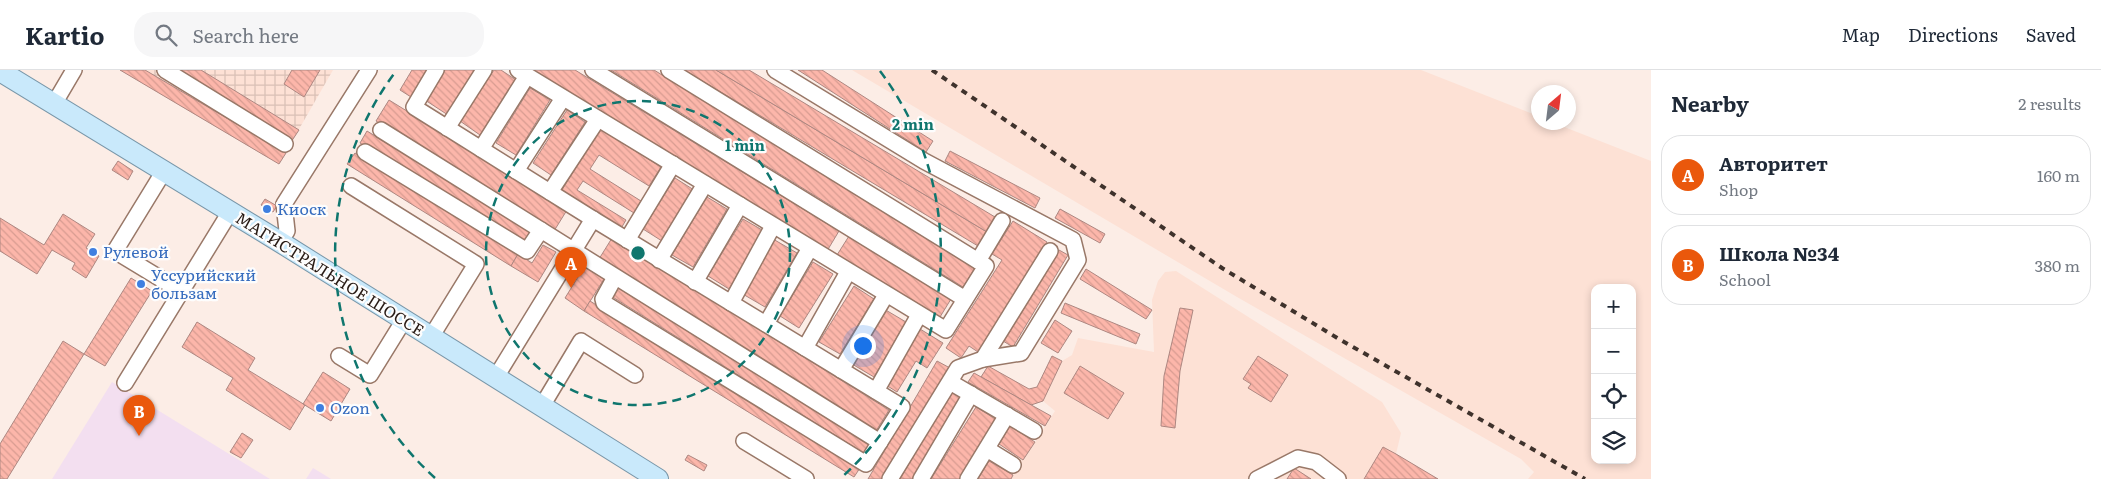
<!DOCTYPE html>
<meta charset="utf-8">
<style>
body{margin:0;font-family:Literata,serif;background:#f6f6f7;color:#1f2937}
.controls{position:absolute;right:15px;bottom:15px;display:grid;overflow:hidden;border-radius:10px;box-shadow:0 2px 8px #0003}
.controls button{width:45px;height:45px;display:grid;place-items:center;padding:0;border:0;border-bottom:1px solid #e0e1e3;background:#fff;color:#1f2937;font:25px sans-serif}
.compass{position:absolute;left:1531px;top:15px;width:45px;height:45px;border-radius:50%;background:#fff;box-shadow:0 2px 8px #0003;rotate:28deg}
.you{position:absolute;left:862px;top:275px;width:18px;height:18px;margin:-12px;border:4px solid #fff;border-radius:50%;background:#1a73e8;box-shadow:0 0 0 8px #1a73e833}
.badge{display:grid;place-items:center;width:32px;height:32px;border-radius:50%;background:#ea580c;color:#fff;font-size:16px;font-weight:700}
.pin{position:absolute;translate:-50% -41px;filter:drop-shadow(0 1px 2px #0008)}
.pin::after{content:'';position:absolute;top:26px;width:18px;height:15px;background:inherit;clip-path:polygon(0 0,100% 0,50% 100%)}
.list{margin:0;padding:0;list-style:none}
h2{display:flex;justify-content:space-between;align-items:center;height:65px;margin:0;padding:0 20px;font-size:21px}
h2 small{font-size:16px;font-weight:400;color:#747a83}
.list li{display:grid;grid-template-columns:32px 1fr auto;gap:15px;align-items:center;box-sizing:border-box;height:80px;margin:0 10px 10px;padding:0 10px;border:1px solid #e0e1e3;border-radius:20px}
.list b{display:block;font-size:19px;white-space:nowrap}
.list p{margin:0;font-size:16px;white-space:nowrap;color:#747a83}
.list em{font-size:16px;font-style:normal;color:#747a83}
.icon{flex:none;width:28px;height:28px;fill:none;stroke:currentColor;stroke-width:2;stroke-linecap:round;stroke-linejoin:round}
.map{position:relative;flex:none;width:1651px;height:409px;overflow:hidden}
header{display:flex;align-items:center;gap:30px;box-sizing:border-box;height:70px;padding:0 25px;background:#fff;border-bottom:1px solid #e0e1e3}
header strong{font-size:24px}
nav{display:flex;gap:28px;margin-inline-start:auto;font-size:18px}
.search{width:350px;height:45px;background:#f6f6f7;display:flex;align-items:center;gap:12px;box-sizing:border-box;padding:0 18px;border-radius:20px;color:#747a83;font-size:19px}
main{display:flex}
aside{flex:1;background:#fff}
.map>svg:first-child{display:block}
</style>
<header>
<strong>Kartio</strong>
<div class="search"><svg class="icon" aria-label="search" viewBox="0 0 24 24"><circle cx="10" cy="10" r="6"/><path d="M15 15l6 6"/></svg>Search here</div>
<nav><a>Map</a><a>Directions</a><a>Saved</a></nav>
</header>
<main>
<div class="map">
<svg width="1651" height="409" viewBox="0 0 1651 409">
<defs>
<pattern id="industrial-grid" width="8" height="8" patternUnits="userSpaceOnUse" patternTransform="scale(1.25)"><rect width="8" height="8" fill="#fde1d5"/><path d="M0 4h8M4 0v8" fill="none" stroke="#d9c0b6"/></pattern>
<pattern id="building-back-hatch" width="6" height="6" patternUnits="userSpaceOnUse" patternTransform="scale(1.25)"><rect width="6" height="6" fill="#fcb6aa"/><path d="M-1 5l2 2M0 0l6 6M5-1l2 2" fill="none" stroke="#d89c91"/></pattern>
</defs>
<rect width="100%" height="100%" fill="#fcede6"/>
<g fill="#fde1d5" fill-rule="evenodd">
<path d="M852,0H1421L1538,46V52L1554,53L1651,91V409H1528L1534,402L1521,389L1237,227ZM1595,218H1632V390H1595Z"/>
<path d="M1176,201L1382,332L1401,363L1396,384L1438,409H978L1035,372L1055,341L1043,331L1062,291L1072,285L1078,268L1154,282L1152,230L1158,211L1165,202Z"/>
</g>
<path fill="url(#industrial-grid)" d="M120,0H333L279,94Z"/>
<g fill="#f3dff0">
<path d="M112,312L270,409H52Z"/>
<path d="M313,398L323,404L331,409H306Z"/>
</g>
<g fill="url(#building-back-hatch)" stroke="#ad8781">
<path d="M120,0H145L286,83L279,94Z"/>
<path d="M174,0H201L299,60L291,72Z"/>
<path d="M292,0H320L304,27L284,14Z"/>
<path d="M412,0H427L411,27L400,20Z"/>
<path d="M445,0H477L448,45L425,30Z"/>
<path d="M494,0H501L516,10L480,65L460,51Z"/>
<path d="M530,0H575L839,161L827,181Z"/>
<path d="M611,0H654L975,198L963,217Z"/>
<path d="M684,0H716L987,162L978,176Z"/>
<path d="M716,0H749L995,147L987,162Z"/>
<path d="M798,0H822L933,71L926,82Z"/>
<path d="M530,18L550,30L516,85L496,73Z"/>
<path d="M389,30L567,140L554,161L376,51Z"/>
<path d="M567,40L585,52L551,105L533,93Z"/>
<path d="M600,59L661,97L649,116L599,85L590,99L641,131L634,143L583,111L577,120L626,150L620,160L560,123Z"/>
<path d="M367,61L532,162L525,174L360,73Z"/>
<path d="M950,81L1040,128L1035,138L945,91Z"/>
<path d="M355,83L518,184L511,196L347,94Z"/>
<path d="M118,91L133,101L128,110L112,100Z"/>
<path d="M675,108L694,120L662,171L643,159Z"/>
<path d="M707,127L727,139L693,197L672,185Z"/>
<path d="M265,129L277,136L273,142L261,135Z"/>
<path d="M1060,139L1105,164L1100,173L1055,148Z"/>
<path d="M63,144L95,164L86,178L99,186L86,208L72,199L75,193L52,180L37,204L0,181V148L44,175Z"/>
<path d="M743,149L764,161L729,219L708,206Z"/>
<path d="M1013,151L1047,172L978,282L969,276L961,288L946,278L1002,190L992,184Z"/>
<path d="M849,166L951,229L940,247L837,185Z"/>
<path d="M612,168L889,340L876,361L599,189Z"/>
<path d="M773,169L797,183L765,237L741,223Z"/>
<path d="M543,175L556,182L538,212L511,196L518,184L532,193Z"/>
<path d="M1059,180L1068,185L1013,277L1003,271Z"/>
<path d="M574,190L604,209L584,241L565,228L578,207L568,201Z"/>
<path d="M813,192L833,204L799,258L780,246Z"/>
<path d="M1086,199L1152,240L1146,249L1080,209Z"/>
<path d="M131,208L152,221L105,296L84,284Z"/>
<path d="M854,216L874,229L840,284L819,272Z"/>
<path d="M617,217L872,375L867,385L611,226Z"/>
<path d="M590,231L860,398L854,407L584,241Z"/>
<path d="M1065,233L1140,264L1136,274L1061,243Z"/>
<path d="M1180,238L1193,240L1180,301L1175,358L1161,356L1164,306Z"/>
<path d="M884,239L906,252L874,307L852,294Z"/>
<path d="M1055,250L1072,261L1058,283L1041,273Z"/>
<path d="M197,252L255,288L248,300L305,335L290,360L226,320L233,308L182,277Z"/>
<path d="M920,259L943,273L927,298L916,291L897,322L886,315Z"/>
<path d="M63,271L84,284L7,409H0V374Z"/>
<path d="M1052,286L1062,291L1043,331L1031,335L981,307L988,296L1029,319L1037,317Z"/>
<path d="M1258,286L1288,305L1271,332L1248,318L1251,314L1243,309Z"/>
<path d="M937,291L950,298L885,409H868Z"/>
<path d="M1080,296L1124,323L1108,349L1064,323Z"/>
<path d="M323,302L350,319L331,351L303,334Z"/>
<path d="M974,303L1051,346L1045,356L968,312Z"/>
<path d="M951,322L961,328L913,409H900Z"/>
<path d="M976,337L997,350L960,409H931Z"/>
<path d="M1010,356L1035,372L1023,390L999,374Z"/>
<path d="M242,363L253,370L241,388L230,382Z"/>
<path d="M1383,377L1396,384L1438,409H1364Z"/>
<path d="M688,385L707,395L704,401L685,390Z"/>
<path d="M989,391L1013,405L1011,409H978Z"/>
<path d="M1294,398L1311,409H1287Z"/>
</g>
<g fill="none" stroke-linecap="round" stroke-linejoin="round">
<defs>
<g id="minor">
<path d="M165,0L285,74"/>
<path d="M436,0L414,37L593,149L902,337L866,394L604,233L603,229L615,207"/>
<path d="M518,0L946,260L986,196L978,191L1002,151"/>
<path d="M593,0L965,229"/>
<path d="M669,0L978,191"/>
<path d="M775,0L924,91L1073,170L1078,190L1021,283L983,289"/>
<path d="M54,34L74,0"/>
<path d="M447,58L484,0"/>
<path d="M381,60L880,372"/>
<path d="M481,79L527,6"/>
<path d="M365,82L527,181L541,160"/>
<path d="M164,101L115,181L181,221"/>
<path d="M516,101L563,28"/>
<path d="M351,116L476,194L431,267"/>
<path d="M550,122L598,49"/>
<path d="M627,170L673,94"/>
<path d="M280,172L287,161L284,134L369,0"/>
<path d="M659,190L705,114"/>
<path d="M695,212L740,135"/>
<path d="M731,233L773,156"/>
<path d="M766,254L810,178"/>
<path d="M805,278L848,202"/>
<path d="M339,286L370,305L404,250"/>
<path d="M841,300L886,225"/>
<path d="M496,307L593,149"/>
<path d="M950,312L1034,361"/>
<path d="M125,313L230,142"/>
<path d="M876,321L919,245"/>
<path d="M542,336L581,271L635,305"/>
<path d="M744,371L806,409"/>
<path d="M987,379L1013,395"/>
<path d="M890,409L958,298L983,289L1050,181"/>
<path d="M921,409L971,324"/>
<path d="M968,409L1007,345"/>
<path d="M1257,409L1298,388L1316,392L1338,409"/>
</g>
<path id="major" d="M0,1L280,172L658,409"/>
</defs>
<use href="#minor" stroke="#997868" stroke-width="18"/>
<use href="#major" stroke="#7997a9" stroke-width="22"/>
<use href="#minor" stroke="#fff" stroke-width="15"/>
<use href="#major" stroke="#c9e9fb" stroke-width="20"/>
<path stroke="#3f322c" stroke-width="4" stroke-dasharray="6 6" stroke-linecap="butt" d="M932,0L1222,198L1339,269L1585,409"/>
</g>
<g fill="none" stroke="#0f766e" stroke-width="2.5" stroke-dasharray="9 6">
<circle cx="638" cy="183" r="152"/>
<path d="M435 408A303 303 0 0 1 396 1M880 1A303 303 0 0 1 841 408"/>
</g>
<g fill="#3f7fe0" stroke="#fdfdfd" stroke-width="2">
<circle cx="267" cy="139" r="5"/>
<circle cx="93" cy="182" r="5"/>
<circle cx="141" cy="214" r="5"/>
<circle cx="320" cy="338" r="5"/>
</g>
<g text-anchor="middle" stroke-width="4.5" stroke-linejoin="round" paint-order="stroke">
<g font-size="16" fill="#366cbe" stroke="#fdfdfd" text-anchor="start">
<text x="277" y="145">Киоск</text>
<text x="103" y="188">Рулевой</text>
<text x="151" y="211">Уссурийский<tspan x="151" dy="18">бользам</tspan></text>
<text x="330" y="344">Ozon</text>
</g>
<g font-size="16" fill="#281b15" stroke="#fdfdfd">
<text transform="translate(330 204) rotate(32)" y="6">МАГИСТРАЛЬНОЕ ШОССЕ</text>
</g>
</g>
<circle cx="638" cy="183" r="8" fill="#0f766e" stroke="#fdfdfd" stroke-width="2.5"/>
<g font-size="15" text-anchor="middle" font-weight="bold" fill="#0f766e" stroke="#fdfdfd" stroke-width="4.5" stroke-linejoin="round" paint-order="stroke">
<text x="913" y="60">2 min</text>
<text x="745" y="81">1 min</text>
</g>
</svg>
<div class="controls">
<button>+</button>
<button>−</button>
<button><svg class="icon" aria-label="locate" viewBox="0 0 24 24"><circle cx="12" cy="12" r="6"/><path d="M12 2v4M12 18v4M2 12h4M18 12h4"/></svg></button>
<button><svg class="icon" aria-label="layers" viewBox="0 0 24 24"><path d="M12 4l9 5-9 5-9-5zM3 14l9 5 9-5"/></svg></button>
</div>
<svg class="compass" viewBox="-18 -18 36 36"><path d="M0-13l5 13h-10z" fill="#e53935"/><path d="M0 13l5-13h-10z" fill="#747a83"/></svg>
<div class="you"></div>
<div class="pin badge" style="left:571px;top:218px">A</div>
<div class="pin badge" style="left:139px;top:366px">B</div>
</div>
<aside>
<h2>Nearby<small>2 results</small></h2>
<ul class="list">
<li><span class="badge">A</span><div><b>Авторитет</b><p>Shop</p></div><em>160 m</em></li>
<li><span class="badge">B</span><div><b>Школа №34</b><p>School</p></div><em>380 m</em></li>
</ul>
</aside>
</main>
